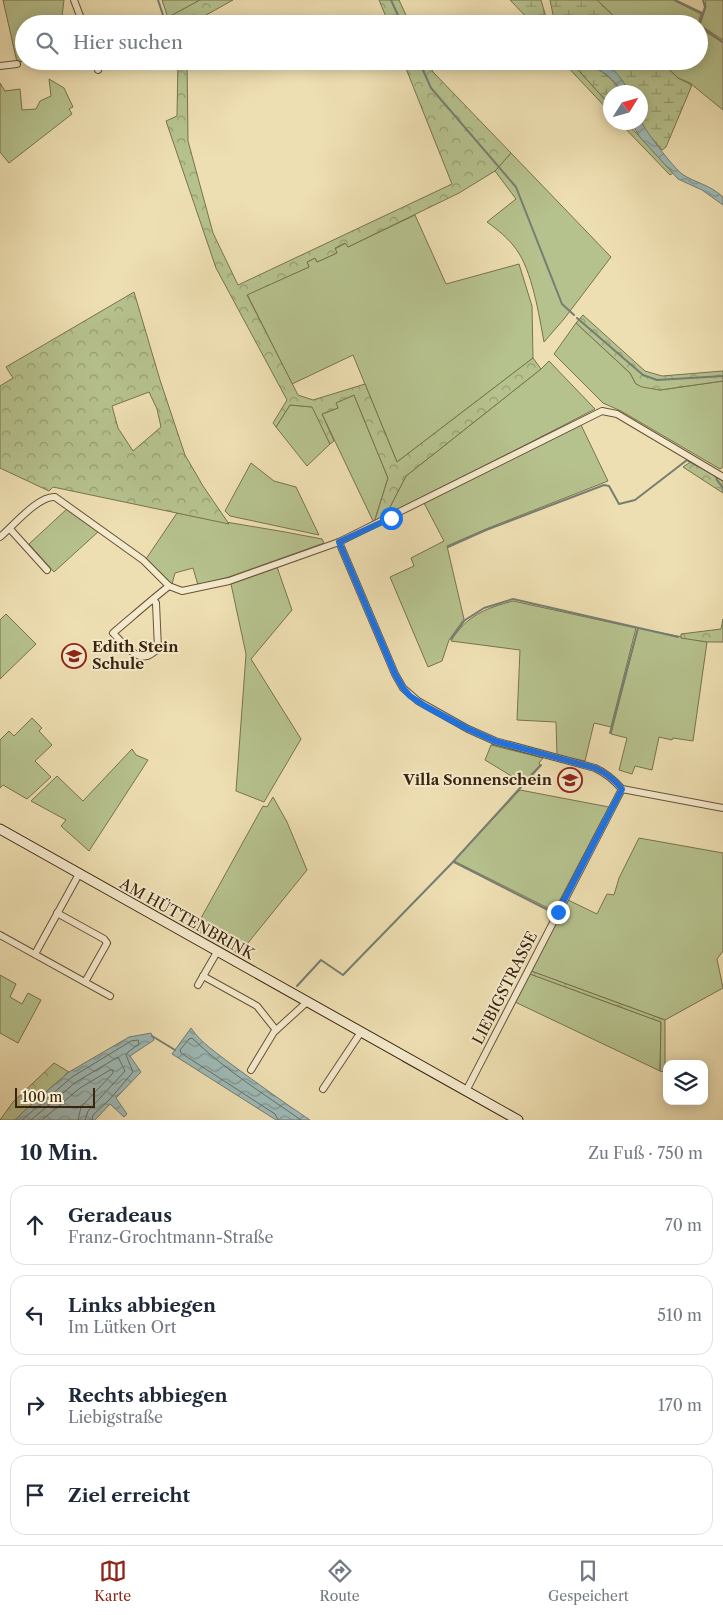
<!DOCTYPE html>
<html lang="de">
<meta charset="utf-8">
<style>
body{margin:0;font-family:"Libre Caslon Text",serif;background:#f2f2f3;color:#1f2937}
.controls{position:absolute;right:15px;bottom:15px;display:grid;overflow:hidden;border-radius:10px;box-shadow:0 2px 12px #0003}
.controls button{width:45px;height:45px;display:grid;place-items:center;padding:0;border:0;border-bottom:1px solid #e0e1e3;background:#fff;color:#1f2937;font:25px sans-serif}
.compass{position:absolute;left:603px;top:85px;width:45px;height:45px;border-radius:50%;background:#fff;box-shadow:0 2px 12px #0003;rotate:53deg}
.scale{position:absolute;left:15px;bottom:12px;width:80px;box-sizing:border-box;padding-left:5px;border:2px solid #3b240d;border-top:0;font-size:14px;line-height:18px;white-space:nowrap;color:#3b240d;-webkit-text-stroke:4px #f4eacd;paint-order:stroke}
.stop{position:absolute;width:15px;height:15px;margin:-11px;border:4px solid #1a73e8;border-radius:50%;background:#fff}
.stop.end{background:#1a73e8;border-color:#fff;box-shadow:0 1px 5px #0008}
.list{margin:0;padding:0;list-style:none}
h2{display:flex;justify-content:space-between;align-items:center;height:65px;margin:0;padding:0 20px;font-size:21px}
h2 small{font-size:16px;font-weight:400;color:#747a83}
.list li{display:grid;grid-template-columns:32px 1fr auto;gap:15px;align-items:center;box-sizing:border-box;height:80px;margin:0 10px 10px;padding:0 10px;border:1px solid #e0e1e3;border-radius:15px}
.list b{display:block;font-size:19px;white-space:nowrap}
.list p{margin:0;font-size:16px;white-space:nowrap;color:#747a83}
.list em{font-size:16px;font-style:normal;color:#747a83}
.icon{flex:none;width:28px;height:28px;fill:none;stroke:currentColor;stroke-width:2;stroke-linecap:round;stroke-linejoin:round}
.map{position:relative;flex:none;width:723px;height:1120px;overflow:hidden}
.search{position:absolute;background:#fff;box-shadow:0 2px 12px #0003;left:15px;right:15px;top:15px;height:55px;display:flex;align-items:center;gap:12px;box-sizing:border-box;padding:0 18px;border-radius:28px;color:#747a83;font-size:19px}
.sheet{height:425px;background:#fff}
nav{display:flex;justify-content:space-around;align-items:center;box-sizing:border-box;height:70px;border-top:1px solid #e0e1e3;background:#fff;font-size:14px;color:#747a83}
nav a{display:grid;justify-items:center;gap:2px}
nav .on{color:#8f2418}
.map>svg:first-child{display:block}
</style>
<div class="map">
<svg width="723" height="1120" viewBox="0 0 723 1120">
<defs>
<pattern id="forest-crowns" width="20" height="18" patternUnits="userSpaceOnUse" patternTransform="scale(1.25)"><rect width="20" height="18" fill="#b6c28e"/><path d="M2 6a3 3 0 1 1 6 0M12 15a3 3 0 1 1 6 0" fill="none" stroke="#959d72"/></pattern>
<pattern id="wetland-marsh" width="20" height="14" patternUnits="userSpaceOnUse" patternTransform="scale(1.25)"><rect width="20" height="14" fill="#b6c28e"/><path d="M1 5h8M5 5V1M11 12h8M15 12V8" fill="none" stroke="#959d72"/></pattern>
<pattern id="water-waves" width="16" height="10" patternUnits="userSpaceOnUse" patternTransform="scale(1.25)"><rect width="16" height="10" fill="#9ebab7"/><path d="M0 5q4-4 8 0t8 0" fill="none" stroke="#829793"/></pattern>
</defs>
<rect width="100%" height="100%" fill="#eedfb2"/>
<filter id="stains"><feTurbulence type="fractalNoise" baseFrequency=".004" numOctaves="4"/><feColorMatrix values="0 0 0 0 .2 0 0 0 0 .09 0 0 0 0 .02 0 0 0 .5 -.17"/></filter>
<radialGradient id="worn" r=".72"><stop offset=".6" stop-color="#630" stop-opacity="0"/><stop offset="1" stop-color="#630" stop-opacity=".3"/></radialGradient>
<g fill="#b6c28e" stroke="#78734e">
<path d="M3,0H64L61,24H24V61H26L17,62Z"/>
<path d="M162,0H200L168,18Z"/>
<path d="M597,0H673L701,14L698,24H622Z"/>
<path d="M705,0H723V40L700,25L706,7Z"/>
<path d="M699,27L723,43V110L690,83L678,78L660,61H699Z"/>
<path d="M562,61H570L610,105V112Z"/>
<path d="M49,79L64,88L73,107L69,109L72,114L9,163L0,152V83L5,91L20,89L22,110L36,109L40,101L51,96Z"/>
<path d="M620,123H627L673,173L670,175Z"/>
<path d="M511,153L611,257L564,319L544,342C539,315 532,270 516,249C508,238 498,230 487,222L516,199L495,171Z"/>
<path d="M415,215L446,284L519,264L532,306L533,358L397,462L353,355L292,384L247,294L309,267L307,262L315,258L317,262L337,253L335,249L346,243L348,247Z"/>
<path d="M576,323L630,373L636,384L660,390L723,381V467L720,469L621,411L603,403L554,354Z"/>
<path d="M549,361L595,409L392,514L390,507L406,476L541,369Z"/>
<path d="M354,395L388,478L374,523L322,414L338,408L335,403Z"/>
<path d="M290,405L313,407L330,444L307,466L276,427Z"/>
<path d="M581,425L608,481L486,529L447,546L464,619L449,640L442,661L428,667L390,577L414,566L411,558L444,541L424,503Z"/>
<path d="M251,463L274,481L296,487L319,535L230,516L225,511Z"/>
<path d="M68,508L99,531L54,572L29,544Z"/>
<path d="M177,513C225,523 274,529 322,539L324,543L226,578L198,585L193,568L175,573L172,584L146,559Z"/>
<path d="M277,567L292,610L251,659L301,739L264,802L236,791L246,654L231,584Z"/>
<path d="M513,601L636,628L611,727L594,723L585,761L557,755L556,722L517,720L520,650L451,641C466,616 486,608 513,601Z"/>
<path d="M6,614L36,644L0,679V620Z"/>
<path d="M638,628L707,642L693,741L673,738L672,740L659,737L652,770L635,766L632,774L619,770L627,738L611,734Z"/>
<path d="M32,718L42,728L39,731L52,745L35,761L51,777L27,799L3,785L0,788V740L9,731L14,736Z"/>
<path d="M491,745L543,758L539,763L540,765L523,783L485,760Z"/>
<path d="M132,749L136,755L148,760L89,851L61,826L66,820L31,801L57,776L83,801Z"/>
<path d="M520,790L609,807L554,911L454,861Z"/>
<path d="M273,797L287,822L307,870L239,954L195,929L263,806L267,807Z"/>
<path d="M639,838L723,853V951L717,959L723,988L665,1020L531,971L568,900L597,914L607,894L614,895L619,878Z"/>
<path d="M530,974L661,1022L660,1071L515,1002Z"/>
<path d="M0,975L16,984L10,997L22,1004L28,993L41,1000L18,1043L0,1033Z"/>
</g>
<g fill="url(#forest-crowns)" stroke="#78734e" fill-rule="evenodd">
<path d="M200,0H233L190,24H164L163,20Z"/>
<path d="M379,0H399L410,24H389Z"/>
<path d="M178,61H187L188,141L213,233L238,285L452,184L403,61H428L433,72L511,153L495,171L459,193L348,247L345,243L335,248L337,253L317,262L315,258L307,262L309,267L247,295L298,395L313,400L365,384L397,462L533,358L541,369L406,476L390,507L392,514L374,523L388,478L354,395L336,403L338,408L322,414L334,441L330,444L312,407L290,405L276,427L273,423L287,400L216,268L166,121L177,116Z"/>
<path d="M134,292L160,380L185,455L203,486L229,524L53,487L49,491L0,468V386L13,378L6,367ZM149,392L157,409L161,427L133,451L118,428L112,406Z"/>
<path d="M583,315L645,371L662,376L723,371V381L660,390L642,387L636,384L630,373L576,323Z"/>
<path d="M692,461L723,481V493L683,467Z"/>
<path d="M723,619V642H707L681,638V634L721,629Z"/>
<path d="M531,971L665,1020V1072L660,1071L661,1022L530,974Z"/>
<path d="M54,1063L69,1072L24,1111L16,1120H0L13,1102Z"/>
</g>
<g fill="url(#wetland-marsh)" stroke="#78734e">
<path d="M510,0H541L548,24H533Z"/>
<path d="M550,0H597L622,24H555Z"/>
<path d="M570,61C593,61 609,75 622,92H610V105Z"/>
<path d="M598,61H660L678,78L692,85L666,147L662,150L645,130L641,121L640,92H629C622,78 613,69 598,61Z"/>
</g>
<g fill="url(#water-waves)" stroke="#767e73">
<path d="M577,61C583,61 591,60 598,61C612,64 623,80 629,92H622C607,71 600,70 577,61Z"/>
<path d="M641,121C646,132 673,167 682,174C695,183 709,184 723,197V205L702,190L678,179L639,136L632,123L640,122Z"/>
<path d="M191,1028C201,1043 217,1053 231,1064C257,1083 283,1102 310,1120H276L172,1054Z"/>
<path d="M151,1033L154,1040L130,1056L141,1072L116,1098L127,1114L124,1117L110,1104L95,1120H16L24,1111L69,1072L129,1037Z"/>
</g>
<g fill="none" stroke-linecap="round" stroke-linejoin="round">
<g stroke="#6c6f62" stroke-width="1">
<path d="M22,1120L72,1077L131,1041L138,1040L139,1044L128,1052L126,1055L133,1072L110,1099L93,1115L92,1120"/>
<path d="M31,1120L76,1082L118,1057L125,1071L88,1111L85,1120"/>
<path d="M42,1120L80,1088L110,1070H113V1073L81,1107L78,1120"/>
<path d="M278,1120L275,1114L181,1053L180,1050L189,1039L192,1038C225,1070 264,1094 301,1120"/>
</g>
<g stroke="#767e73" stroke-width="2">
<path d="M158,0L165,21"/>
<path d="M391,0L402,24"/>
<path d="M675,0L702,13"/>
<path d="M699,24L705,7L703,0"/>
<path d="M699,26L723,42"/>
<path d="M419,61L431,88L516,187L562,304L574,315"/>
<path d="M577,318L643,375L657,380L723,376"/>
<path d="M716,476L717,480L723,488"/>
<path d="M448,547L486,530L604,485L609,486L619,504L635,500L687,460L706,470"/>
<path d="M451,639L465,620L484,608L513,599L678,637"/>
<path d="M610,733L638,628"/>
<path d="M492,744L531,754"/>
<path d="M454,862L554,913L603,819"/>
<path d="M297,986L321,960L343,975L452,863L541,765"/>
<path d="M152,1036L175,1050"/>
<path d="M403,1061L502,1116"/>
</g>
<defs>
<g id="street">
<path d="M74,0L83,24"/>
<path d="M95,61L98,70"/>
<path d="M0,66L17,64"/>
<path d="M10,529L47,570"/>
<path d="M0,537C12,527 39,495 55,497L143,560L169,586L182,591L229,581L339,542L602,411L617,414L723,477"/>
<path d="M339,542L395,674L403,688L418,701L468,729L495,741L595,768C606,773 614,780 622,789L723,808"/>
<path d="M153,599L156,603L158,649C155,651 151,655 147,656C135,660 121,641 113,633C132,617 150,601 169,586"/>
<path d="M57,913L104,939L107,943L85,982"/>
<path d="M0,935L110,996"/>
<path d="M35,954L79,874"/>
<path d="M203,976L257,1006L276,1030"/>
<path d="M198,985L217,952"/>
<path d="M251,1070L274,1032L307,1002"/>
<path d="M323,1089L361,1032"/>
<path d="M466,1091L622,789"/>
</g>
<path id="secondary" d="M0,829L518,1120"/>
</defs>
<use href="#street" stroke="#685336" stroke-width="8"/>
<use href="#secondary" stroke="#3b240d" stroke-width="11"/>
<use href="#street" stroke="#f4eacd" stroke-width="6"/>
<use href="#secondary" stroke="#f4eacd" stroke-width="9"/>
</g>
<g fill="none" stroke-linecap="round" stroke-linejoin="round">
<path stroke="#1a73e8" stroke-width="6" d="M391,518L339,542L395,674L403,688L410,696L425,706L468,729L495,741L595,768C606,773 614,779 622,789L558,912"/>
</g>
<defs>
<symbol id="school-ring" viewBox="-11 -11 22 22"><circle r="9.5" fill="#f4eacd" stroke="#8f2418" stroke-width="1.5"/><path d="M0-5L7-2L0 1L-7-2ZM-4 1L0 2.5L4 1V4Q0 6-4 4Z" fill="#8f2418"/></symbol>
</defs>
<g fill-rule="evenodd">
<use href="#school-ring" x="60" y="642" width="28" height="28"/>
<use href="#school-ring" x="556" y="766" width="28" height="28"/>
</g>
<g text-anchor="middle" stroke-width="4" stroke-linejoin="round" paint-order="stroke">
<g font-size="15" font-weight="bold" fill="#3b240d" stroke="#f4eacd" text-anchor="start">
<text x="92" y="652">Edith Stein<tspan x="92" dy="17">Schule</tspan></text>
<text x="552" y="785" text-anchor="end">Villa Sonnenschein</text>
</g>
<g font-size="15" fill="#3b240d" stroke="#f4eacd">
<text transform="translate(187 919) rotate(29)" y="5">AM HÜTTENBRINK</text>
<text transform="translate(505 988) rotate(-63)" y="5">LIEBIGSTRASSE</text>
</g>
</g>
<rect width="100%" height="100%" filter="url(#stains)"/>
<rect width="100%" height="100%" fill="url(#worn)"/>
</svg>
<div class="controls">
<button><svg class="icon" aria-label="layers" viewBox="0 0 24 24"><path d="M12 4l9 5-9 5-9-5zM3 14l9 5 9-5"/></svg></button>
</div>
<svg class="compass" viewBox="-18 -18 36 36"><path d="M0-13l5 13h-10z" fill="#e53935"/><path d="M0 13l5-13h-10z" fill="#747a83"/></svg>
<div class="scale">100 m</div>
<div class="stop" style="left:391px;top:518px"></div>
<div class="stop end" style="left:558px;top:912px"></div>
<div class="search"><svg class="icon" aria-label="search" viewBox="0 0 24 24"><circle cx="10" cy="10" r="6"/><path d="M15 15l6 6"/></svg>Hier suchen</div>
</div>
<section class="sheet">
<h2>10 Min.<small>Zu Fuß · 750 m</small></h2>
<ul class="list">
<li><svg class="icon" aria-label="ahead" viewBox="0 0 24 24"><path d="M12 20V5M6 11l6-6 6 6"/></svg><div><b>Geradeaus</b><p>Franz-Grochtmann-Straße</p></div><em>70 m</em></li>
<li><svg class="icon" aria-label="left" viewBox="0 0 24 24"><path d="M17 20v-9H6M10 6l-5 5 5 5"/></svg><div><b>Links abbiegen</b><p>Im Lütken Ort</p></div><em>510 m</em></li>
<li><svg class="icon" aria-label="right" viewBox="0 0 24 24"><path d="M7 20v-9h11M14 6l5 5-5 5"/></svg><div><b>Rechts abbiegen</b><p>Liebigstraße</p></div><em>170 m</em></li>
<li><svg class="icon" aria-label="arrive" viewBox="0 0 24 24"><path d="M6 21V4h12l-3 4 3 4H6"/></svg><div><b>Ziel erreicht</b></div></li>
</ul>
</section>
<nav>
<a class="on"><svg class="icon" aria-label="map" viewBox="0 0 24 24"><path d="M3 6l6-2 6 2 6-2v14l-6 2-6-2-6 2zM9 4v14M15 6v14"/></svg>Karte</a>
<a><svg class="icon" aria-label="directions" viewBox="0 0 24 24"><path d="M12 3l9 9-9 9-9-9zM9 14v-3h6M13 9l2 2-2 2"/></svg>Route</a>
<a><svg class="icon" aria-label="saved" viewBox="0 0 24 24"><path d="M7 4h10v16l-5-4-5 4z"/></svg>Gespeichert</a>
</nav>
